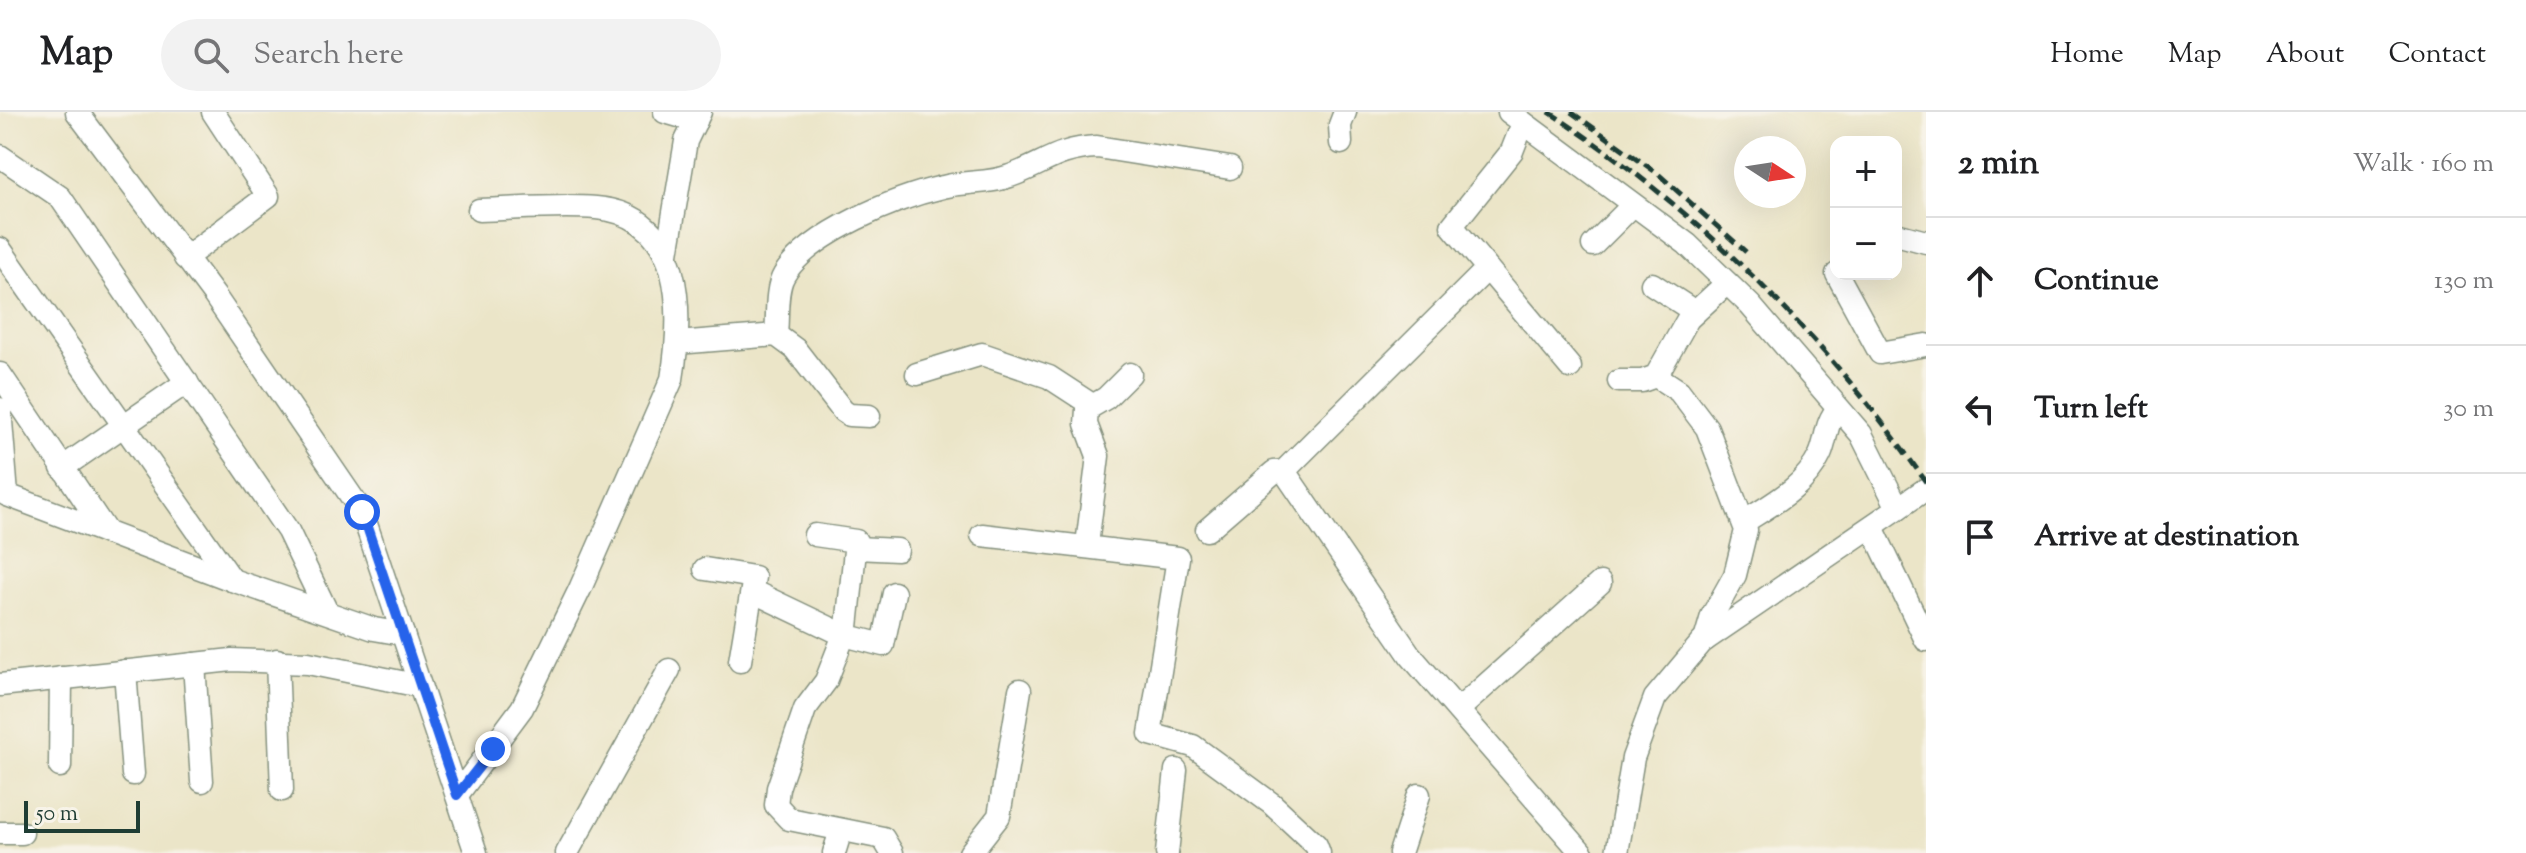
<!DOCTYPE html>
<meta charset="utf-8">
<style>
body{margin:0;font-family:"Sorts Mill Goudy",serif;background:#f2f2f2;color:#202124}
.controls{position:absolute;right:24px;top:24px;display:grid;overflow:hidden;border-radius:16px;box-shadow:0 8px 32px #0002}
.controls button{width:72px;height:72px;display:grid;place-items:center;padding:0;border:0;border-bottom:2px solid #e0e0e0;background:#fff;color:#202124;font:40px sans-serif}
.compass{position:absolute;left:1734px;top:24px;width:72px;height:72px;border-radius:50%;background:#fff;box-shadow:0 8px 32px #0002;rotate:102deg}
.scale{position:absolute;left:24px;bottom:20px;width:116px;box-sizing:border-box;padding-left:8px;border:4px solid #1f3d34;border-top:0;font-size:22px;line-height:28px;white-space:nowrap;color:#1f3d34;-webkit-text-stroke:6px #f7f3e8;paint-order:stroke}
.stop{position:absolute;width:24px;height:24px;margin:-18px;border:6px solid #2563eb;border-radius:50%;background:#fff}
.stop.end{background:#2563eb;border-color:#fff;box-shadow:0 2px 8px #0008}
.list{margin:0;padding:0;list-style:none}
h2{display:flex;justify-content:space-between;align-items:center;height:104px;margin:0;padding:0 32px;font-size:34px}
h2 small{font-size:26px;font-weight:400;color:#757577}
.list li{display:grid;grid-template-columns:52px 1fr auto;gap:24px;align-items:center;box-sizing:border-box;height:128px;padding:0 32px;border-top:2px solid #e0e0e0}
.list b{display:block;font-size:30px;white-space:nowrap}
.list em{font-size:26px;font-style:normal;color:#757577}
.icon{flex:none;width:44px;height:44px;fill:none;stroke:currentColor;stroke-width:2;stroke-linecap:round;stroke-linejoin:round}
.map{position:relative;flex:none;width:1926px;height:741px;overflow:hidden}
header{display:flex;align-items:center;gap:48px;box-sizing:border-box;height:112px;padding:0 40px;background:#fff;border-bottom:2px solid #e0e0e0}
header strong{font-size:38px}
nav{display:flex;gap:44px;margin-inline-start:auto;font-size:28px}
.search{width:560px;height:72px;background:#f2f2f2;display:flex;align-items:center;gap:20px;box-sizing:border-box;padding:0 28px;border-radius:44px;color:#757577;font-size:30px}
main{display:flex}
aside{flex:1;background:#fff}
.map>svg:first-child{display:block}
</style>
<header>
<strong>Map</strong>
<div class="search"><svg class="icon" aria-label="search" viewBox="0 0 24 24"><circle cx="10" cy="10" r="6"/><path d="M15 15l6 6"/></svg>Search here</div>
<nav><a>Home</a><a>Map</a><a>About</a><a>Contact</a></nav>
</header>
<main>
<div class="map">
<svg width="1926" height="741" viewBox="0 0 1926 741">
<rect width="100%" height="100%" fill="#f7f3e8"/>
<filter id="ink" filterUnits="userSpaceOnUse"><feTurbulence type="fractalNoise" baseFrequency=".0125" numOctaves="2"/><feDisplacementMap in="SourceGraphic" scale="16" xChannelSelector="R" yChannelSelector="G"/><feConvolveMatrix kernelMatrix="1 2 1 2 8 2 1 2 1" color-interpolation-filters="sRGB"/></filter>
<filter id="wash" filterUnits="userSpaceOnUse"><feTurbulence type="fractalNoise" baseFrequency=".006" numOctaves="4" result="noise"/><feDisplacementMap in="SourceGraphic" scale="32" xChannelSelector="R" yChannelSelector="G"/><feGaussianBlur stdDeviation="1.8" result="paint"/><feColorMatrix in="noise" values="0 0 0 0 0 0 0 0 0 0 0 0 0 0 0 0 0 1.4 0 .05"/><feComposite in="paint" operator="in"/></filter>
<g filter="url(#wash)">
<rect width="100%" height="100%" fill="#ebe5c8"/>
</g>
<g filter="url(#ink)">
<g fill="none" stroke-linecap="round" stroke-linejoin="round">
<defs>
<g id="minor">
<path d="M77,0L214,183L362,400L476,741"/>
<path d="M665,0L696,9"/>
<path d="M1509,0L1687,132L1750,193L1861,322L1898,396"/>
<path d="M1523,11L1512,39L1452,114L1570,255"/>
<path d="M1341,31L1340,13L1345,0"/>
<path d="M0,44L60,85L288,419L326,498"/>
<path d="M1896,122L1926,130"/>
<path d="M1593,133L1633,93"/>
<path d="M0,137L232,468"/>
<path d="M667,142L686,29L700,0"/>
<path d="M185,146L268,84L213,0"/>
<path d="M1837,162L1880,241L1926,233"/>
<path d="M1652,172L1695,200"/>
<path d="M776,223C778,205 775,178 784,163C809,121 898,85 943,75C965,69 989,72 1010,64C1045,52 1056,37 1097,35L1230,56"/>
<path d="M677,231L776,223L795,237L843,299L849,303L869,304"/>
<path d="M0,262L107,421"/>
<path d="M917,262L982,242L1049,265L1092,293"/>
<path d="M1656,264L1679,279L1707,316L1746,418L1735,463L1712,504L1705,528"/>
<path d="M1619,269H1642L1656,264L1688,207L1727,171"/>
<path d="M0,297L7,383L232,468L374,517L403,522"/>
<path d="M62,356L187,270"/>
<path d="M1284,359L1410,543L1582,741"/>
<path d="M1744,410C1772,392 1805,375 1820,343C1827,328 1825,310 1838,297"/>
<path d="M1872,415L1926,528"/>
<path d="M1207,418L1274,360L1284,359L1480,164"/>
<path d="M815,423L856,429L847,515L826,569L805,597L778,676L776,693L789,707L883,726L892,741"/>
<path d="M982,423L1178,446L1150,622L1193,634L1272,692L1316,733L1319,741"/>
<path d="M1087,433L1098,344L1086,312L1087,297L1106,286L1130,262"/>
<path d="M856,436L897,438"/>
<path d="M705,457L754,465L740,549"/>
<path d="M754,480L844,523L883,533L894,481"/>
<path d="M277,548L282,678"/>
<path d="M194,552L202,669"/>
<path d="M125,559L133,662"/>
<path d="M0,573L232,548L308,551L420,574"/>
<path d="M1458,598L1600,471"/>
<path d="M60,654L61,566"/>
<path d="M457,683L522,596L580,477L672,267C683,200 685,103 596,96C557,93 517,97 479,98"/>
<path d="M0,721H22"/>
<path d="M567,741L669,558"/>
<path d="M834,741L841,718"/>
<path d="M970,741L999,704L1020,578"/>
<path d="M1167,741L1176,658"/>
<path d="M1400,741L1419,683"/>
<path d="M1617,741L1633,646L1655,586L1702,530L1926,377"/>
</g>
</defs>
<use href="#minor" stroke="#85917e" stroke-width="25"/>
<use href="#minor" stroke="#fff" stroke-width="22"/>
<g stroke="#1f3d34" stroke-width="5" stroke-dasharray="12 6" stroke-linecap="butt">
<path d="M1549,0C1699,98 1824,224 1926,370"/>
<path d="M1571,0L1657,61L1746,140"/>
</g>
</g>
</g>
<g fill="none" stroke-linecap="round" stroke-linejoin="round" filter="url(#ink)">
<path stroke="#2563eb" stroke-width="10" d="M362,400L457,683L493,637"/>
</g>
</svg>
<div class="controls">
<button>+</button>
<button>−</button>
</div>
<svg class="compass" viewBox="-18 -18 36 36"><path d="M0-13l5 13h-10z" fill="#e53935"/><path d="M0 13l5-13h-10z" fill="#757577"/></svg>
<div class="scale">50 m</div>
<div class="stop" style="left:362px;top:400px"></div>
<div class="stop end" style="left:493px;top:637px"></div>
</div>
<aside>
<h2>2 min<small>Walk · 160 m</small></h2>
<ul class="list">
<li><svg class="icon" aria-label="ahead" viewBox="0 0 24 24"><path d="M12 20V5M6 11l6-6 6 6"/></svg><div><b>Continue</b></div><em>130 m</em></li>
<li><svg class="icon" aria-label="left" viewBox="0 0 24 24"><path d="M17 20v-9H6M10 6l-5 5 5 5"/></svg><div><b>Turn left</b></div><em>30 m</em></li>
<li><svg class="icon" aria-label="arrive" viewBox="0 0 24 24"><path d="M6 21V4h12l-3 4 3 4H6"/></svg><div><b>Arrive at destination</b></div></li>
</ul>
</aside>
</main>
